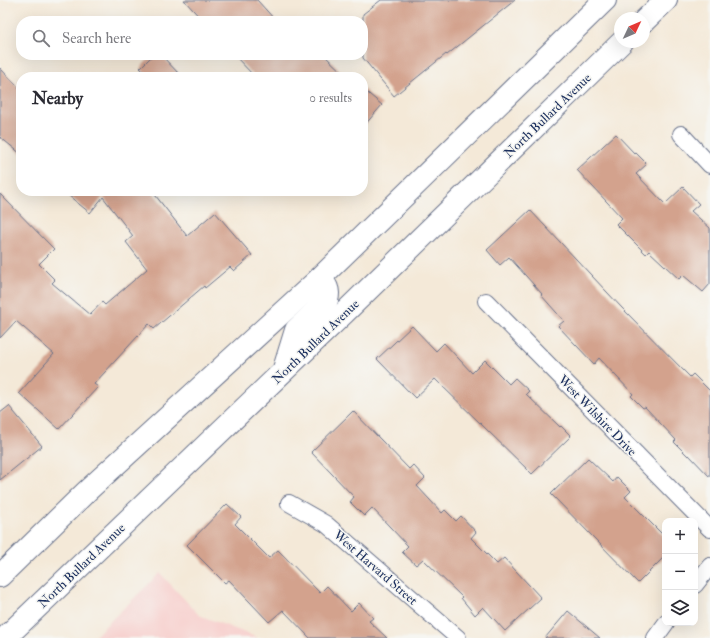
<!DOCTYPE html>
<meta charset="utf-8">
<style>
body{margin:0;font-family:"IM FELL Double Pica",serif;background:#f2f2f3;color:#2b2b33}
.controls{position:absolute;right:12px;bottom:12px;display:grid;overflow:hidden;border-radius:8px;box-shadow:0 4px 16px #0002}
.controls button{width:36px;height:36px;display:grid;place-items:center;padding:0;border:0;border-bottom:1px solid #e1e1e2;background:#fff;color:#2b2b33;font:20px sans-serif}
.compass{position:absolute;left:614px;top:12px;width:36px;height:36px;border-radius:50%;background:#fff;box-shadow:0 4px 16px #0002;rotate:46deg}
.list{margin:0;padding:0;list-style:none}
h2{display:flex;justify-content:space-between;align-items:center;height:52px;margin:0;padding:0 16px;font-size:17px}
h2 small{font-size:13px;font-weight:400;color:#7c7c81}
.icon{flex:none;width:22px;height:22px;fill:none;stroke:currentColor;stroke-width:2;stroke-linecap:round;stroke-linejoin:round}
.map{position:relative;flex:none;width:710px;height:638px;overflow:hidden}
.search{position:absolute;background:#fff;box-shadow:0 4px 16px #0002;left:16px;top:16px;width:352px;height:44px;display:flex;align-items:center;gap:10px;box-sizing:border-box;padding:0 14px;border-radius:16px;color:#7c7c81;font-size:15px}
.panel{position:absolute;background:#fff;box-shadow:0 4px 16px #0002;left:16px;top:72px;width:352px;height:124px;border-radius:16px}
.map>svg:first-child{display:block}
</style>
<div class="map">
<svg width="710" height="638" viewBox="0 0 710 638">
<rect width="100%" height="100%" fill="#f6f6f2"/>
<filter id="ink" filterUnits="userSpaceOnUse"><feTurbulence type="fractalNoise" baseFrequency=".025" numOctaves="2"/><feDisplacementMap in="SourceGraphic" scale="8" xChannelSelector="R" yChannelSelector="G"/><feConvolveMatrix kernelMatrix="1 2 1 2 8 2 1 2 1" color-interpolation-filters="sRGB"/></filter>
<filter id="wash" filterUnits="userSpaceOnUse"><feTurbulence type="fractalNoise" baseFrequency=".012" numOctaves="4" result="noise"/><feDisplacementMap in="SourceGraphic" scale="16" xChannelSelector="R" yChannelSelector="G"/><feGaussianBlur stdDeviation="0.9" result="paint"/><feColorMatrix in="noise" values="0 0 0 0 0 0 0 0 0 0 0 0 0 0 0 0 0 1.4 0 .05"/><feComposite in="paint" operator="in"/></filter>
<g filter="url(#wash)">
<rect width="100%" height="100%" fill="#f4e9d8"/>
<path fill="#f7d0ce" d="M160,573L199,615L258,638H93Z"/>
<g id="blocks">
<g fill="#d3a28d">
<path d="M184,0H257L276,21H203Z"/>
<path d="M381,0H515L447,55L446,54L394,96L363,58V14Z"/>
<path d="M153,55H161L182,77H149L140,68Z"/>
<path d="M234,55H324L347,77H255Z"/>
<path d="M0,68L21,90V154L0,137Z"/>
<path d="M363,89L382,105L363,127Z"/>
<path d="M616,134L635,154L636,153L647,164L636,174L665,204L683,187L699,204L691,211L710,228V284L703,292L683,275L679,279L649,251L646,254L616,224L622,218L577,170Z"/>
<path d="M63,191H152L187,236L215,212L252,255L234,271L230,267L205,288L204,286L154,329L149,324L94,384L98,387L59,429L19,393L54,354L16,321L0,338V194L54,249L39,264L55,280L52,283L90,315L102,302L105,305L147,269L126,242L133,236L103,197L90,213Z"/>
<path d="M530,210L622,308L690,377L693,374L710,391V477L689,455L688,456L674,442L676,440L645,407L643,408L631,396L633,394L599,358L594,364L558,326L564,321L541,295L542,294L509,257L500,265L487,250Z"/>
<path d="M412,326L436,351L444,343L472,373L485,360L509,384L515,378L529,391L526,394L560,427L561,426L571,436L532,474L435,379L415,398L377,359Z"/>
<path d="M9,406L42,446L0,480V413Z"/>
<path d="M353,411L409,469L413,465L425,478L417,486L442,513L445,510L456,521L461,516L476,532L471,538L497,564L504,558L541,598L505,631L483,607L475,615L461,598L462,597L423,559L416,565L402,552L408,546L372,508L364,516L350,502L354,497L311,452Z"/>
<path d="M588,458L613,482L617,477L631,491L625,497L665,537V556L638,583L551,494Z"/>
<path d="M227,504L241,517L235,524L269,558L278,550L320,593L327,586L351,611L359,603L373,618L369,621L387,638H310L283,610L269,622L229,580L225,583L187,545Z"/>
<path d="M568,611L600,638H545Z"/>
</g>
</g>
</g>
<g filter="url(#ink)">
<use href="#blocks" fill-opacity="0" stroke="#677089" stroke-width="1"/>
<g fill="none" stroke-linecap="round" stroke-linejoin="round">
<defs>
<g id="minor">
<path d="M681,134L710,165"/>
<path d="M486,301L710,529"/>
<path d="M289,503L326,524L458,638"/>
<path d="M695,585L710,566"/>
<path d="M655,638L666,623"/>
</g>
<g id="secondary">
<path d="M644,21L666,0"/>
<path d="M284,369L296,330L327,300C330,290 326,285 320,278"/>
<path d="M0,576L87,491L320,278L605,0"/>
<path d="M5,638L344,313L622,42"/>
</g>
</defs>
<use href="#minor" stroke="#677089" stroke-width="18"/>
<use href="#secondary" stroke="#677089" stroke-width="24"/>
<use href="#minor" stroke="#fff" stroke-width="16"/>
<use href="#secondary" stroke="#fff" stroke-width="22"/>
</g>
</g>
<g text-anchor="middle" stroke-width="3" stroke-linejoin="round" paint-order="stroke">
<g font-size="13" fill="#1b2f5e" stroke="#f6f6f2">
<text transform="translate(547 115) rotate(-44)" y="5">North Bullard Avenue</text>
<text transform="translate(315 341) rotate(-44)" y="5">North Bullard Avenue</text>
<text transform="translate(598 415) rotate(46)" y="5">West Wilshire Drive</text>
<text transform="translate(81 565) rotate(-44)" y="5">North Bullard Avenue</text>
<text transform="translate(376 567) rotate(41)" y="5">West Harvard Street</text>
</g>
</g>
</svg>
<div class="controls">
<button>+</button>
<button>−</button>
<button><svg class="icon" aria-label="layers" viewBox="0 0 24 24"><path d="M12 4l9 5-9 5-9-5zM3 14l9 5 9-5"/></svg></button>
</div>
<svg class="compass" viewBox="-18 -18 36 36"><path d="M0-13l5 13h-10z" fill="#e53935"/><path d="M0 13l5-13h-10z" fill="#7c7c81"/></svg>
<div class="search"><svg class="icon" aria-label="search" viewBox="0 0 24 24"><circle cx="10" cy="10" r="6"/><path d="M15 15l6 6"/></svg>Search here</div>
<section class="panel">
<h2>Nearby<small>0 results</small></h2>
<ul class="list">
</ul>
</section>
</div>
